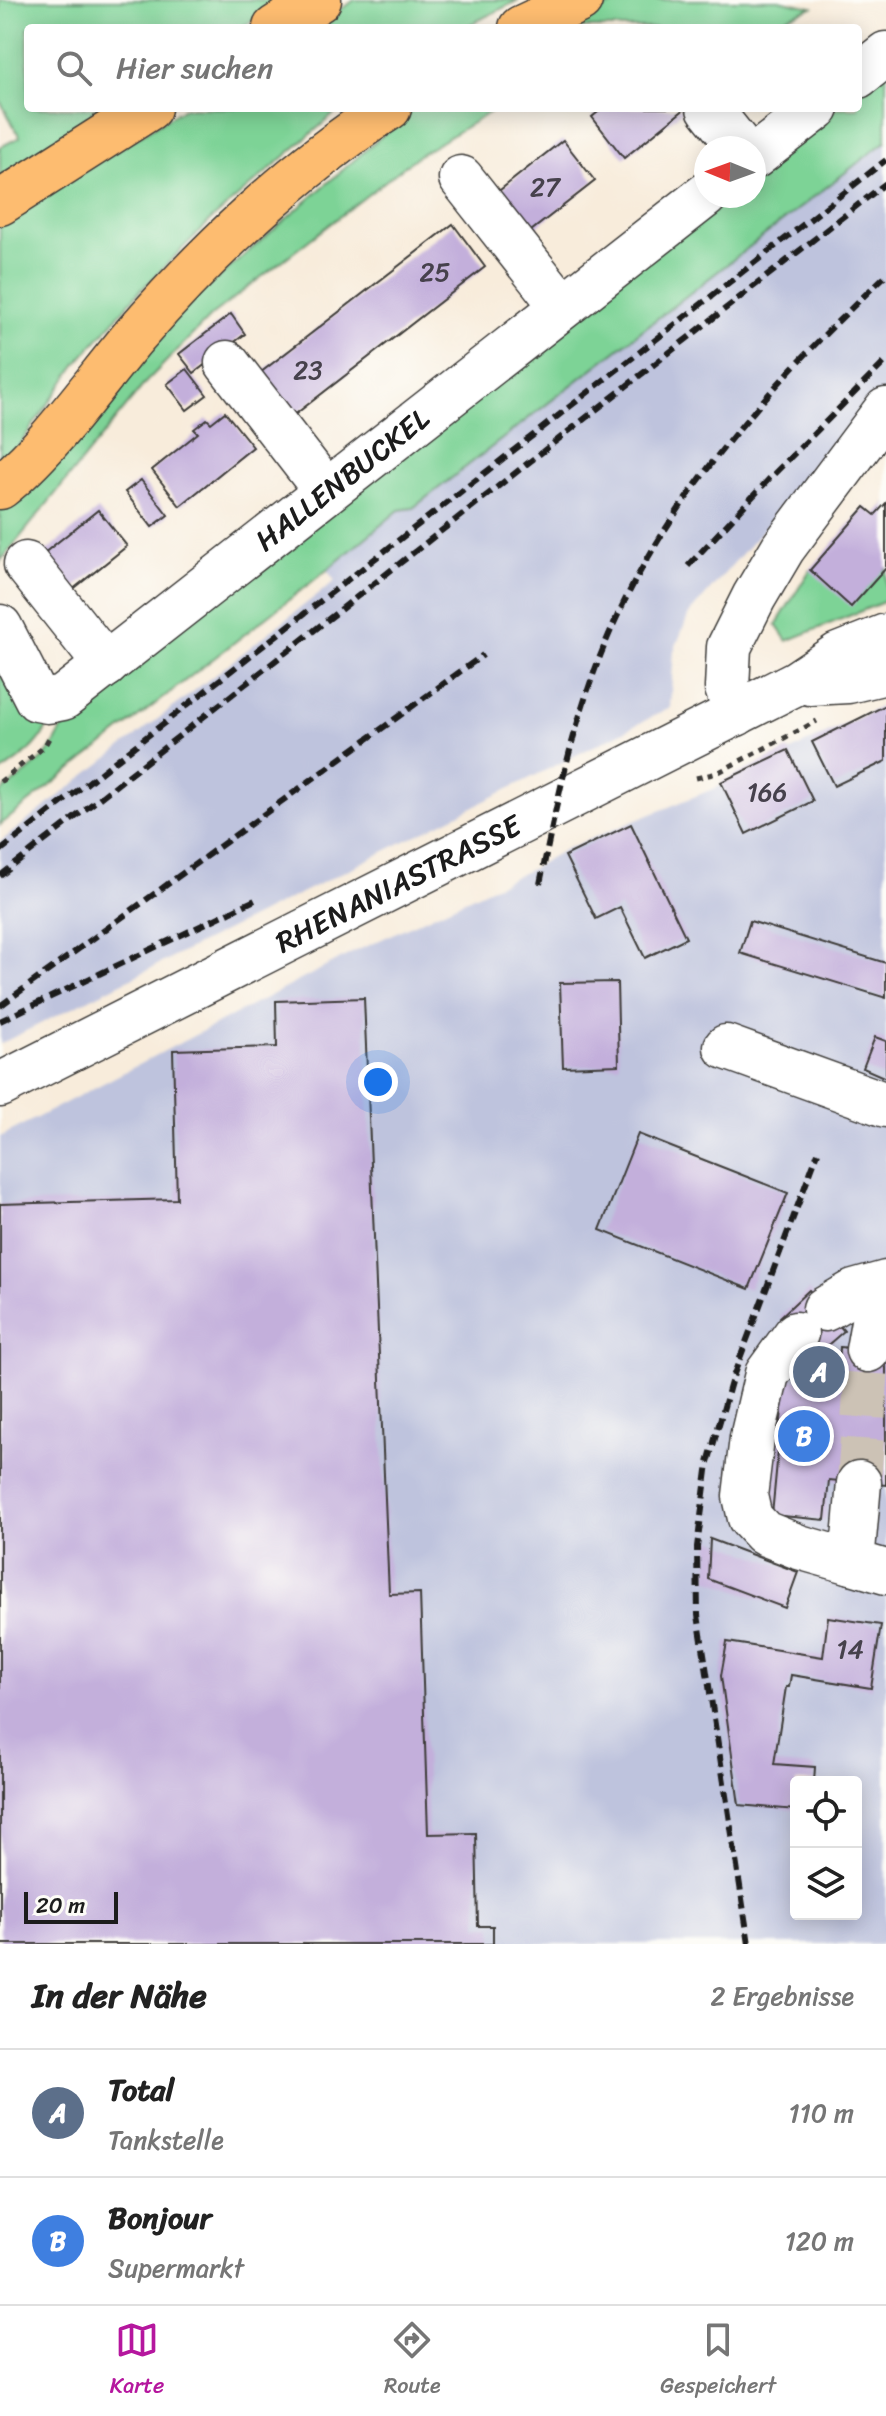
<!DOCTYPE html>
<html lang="de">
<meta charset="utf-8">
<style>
body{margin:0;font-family:Sriracha,sans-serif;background:#f6f6f6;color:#222}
.controls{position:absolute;right:24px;bottom:24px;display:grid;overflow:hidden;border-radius:8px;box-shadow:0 4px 20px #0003}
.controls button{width:72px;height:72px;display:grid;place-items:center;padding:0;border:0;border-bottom:2px solid #e0e0e0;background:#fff;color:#222;font:40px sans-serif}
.compass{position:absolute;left:694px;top:136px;width:72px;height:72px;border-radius:50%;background:#fff;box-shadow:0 4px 20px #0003;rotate:271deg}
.scale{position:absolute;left:24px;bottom:20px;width:94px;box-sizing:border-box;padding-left:8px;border:4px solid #1c1c1c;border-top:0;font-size:22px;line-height:28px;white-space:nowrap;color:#1c1c1c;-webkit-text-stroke:6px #fdfcf7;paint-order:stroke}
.you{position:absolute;left:378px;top:1082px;width:28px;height:28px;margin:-20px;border:6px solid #fff;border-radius:50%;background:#1a73e8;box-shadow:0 0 0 12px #1a73e833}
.badge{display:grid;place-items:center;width:52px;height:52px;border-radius:50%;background:#b5179e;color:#fff;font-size:26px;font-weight:700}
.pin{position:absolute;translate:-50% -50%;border:4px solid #fff;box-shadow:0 2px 8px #0006}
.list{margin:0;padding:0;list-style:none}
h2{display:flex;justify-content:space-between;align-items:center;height:104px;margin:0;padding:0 32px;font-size:34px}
h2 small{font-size:26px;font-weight:400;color:#767676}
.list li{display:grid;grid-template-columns:52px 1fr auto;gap:24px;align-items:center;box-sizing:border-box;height:128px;padding:0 32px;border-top:2px solid #e0e0e0}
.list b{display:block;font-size:30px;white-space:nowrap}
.list p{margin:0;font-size:26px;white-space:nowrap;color:#767676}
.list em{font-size:26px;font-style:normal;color:#767676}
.icon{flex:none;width:44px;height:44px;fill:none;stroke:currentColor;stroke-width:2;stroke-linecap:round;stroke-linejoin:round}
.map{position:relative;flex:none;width:886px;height:1944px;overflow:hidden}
.search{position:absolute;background:#fff;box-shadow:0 4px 20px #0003;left:24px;right:24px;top:24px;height:88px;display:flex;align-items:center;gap:20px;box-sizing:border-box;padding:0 28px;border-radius:8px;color:#767676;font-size:30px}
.sheet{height:360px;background:#fff}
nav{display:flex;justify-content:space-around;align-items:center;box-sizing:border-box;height:112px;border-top:2px solid #e0e0e0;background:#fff;font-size:22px;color:#767676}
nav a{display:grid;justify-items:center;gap:4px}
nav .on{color:#b5179e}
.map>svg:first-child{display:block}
</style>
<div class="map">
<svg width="886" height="1944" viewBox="0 0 886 1944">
<rect width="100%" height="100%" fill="#fdfcf7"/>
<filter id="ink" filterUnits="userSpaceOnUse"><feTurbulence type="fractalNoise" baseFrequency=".0125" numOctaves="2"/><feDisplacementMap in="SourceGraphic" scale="16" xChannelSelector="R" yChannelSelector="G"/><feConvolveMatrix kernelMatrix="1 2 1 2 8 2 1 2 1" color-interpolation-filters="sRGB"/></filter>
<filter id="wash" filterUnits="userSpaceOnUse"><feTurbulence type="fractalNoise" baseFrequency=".006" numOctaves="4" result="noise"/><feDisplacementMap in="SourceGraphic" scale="32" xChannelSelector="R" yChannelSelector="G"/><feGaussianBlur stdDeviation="1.8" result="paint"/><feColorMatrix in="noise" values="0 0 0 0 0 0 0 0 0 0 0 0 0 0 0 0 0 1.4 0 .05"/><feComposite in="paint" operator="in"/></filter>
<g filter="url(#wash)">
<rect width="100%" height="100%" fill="#f8ecdb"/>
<g fill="#bec3dd" fill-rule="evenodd">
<path d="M886,141V394L866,413L689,614L674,651L670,708L0,1044V842L335,581L327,570L399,510L413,508Z"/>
<path d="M886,704V1944H0V1137L352,953L531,869L565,849L718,787ZM796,1782H856V1914H796Z"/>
</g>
<g fill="#7dd396" stroke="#4c7859" stroke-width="2">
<path d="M0,0H288L240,28H28V108H112L0,178V147L20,137L0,101Z"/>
<path d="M355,0H519L463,28H311Z"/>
<path d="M626,0H779L812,7L762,28H553Z"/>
<path d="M886,70V141L413,508L399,510L327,570L0,825V793C39,762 55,756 70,707L725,196H754V173L837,108H858V92Z"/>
<path d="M184,108H341L211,220L137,294L78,362L0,472V224Z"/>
<path d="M414,108H497L419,155L211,316L146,382L0,562V500L143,343Z"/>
<path d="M886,568V601L787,641L776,625L810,570Z"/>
<path d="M0,653L51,717C43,745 22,757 0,773Z"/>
</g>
<g id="blocks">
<g fill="#c3afdb">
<path d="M603,108H686L624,158L592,117Z"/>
<path d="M563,140L595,181L527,234L495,194Z"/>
<path d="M453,224L485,267L293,416L260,373Z"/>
<path d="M231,314L245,334L194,373L179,354Z"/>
<path d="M187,369L207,395L187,410L167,384Z"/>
<path d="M225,412L253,447L180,506L152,470L198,433L194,429L207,419L211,423Z"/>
<path d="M141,480L168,515L152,527L125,492Z"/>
<path d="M886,503V568L851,607L810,570L865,507L875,515Z"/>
<path d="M98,510L127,546L62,598L33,562Z"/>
<path d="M886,705V761L834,786L812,742Z"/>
<path d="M788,750L813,801L746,834L721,782Z"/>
<path d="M631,824L686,938L645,958L620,907L596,919L565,856Z"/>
<path d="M750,921L886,963V998L740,953Z"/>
<path d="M617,982L619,1065L563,1067L560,983Z"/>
<path d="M364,998L389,1594L420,1593L428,1834L476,1833L478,1926H493V1944H0V1204L177,1199L173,1050L277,1047L276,1001Z"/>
<path d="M875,1037L886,1041V1078L863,1068Z"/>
<path d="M638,1134L788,1193L749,1289L600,1230Z"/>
<path d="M809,1290L844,1331L815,1356L780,1317Z"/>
<path d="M840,1347L886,1351V1485L829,1480L825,1520L772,1515L785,1378L838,1383Z"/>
<path d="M710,1539L798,1572L785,1608L708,1579Z"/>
<path d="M828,1617L881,1625L871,1688L791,1675L789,1687H786L774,1764L815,1767L814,1782H796V1810L739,1805L721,1676L727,1642L823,1657Z"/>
</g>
</g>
</g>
<g filter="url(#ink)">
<use href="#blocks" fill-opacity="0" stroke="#3d3b39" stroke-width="2"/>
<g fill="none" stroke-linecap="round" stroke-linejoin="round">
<path stroke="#ccc2b5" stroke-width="44" stroke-dasharray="44 22" stroke-linecap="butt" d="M859,1483L868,1350"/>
<defs>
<g id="minor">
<path d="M858,76L886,54"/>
<path d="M709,108L741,148"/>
<path d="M754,157L817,108"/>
<path d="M461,178L562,306"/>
<path d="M227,363L326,491"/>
<path d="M26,564L106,665"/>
<path id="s1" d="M0,627L37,699L48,701L63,698L706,195"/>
<path d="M810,683L848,681L886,672"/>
<path d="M736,714L727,688L729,647L754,597L783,548L886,410"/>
<path d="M726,1047L886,1105"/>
<path id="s2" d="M0,1085L796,683L838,655L886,636"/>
<path d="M825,1309L854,1292L886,1283"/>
<path d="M796,1334L767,1374L752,1438L745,1496L750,1518L764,1533L799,1547L852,1562"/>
<path d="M868,1350L873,1322L886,1309"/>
<path d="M859,1483L852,1562L886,1572"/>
</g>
<g id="major">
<path d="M275,28L319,0"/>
<path d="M0,203L149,108"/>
</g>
<g id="highway">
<path d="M521,28L580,0"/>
<path d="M0,487C48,450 94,383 134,336C206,253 296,167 389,108"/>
</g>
</defs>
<use href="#minor" stroke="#3d3b39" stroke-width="47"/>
<use href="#major" stroke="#3d3b39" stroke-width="47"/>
<use href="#highway" stroke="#3d3b39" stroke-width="47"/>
<g stroke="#3d3b39" stroke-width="5" stroke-dasharray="6 6" stroke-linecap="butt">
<path d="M696,778L717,773L817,721"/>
<path d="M0,782L44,747L49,738"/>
</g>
<use href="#minor" stroke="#fff" stroke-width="44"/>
<use href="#major" stroke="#fdbc6f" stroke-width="44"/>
<use href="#highway" stroke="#fdbc6f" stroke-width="44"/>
<g stroke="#1c1c1c" stroke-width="6" stroke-dasharray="12 6" stroke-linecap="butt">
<path d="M688,566L769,479L886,361"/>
<path d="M0,851L886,160"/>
<path d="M0,876L886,183"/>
<path d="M540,884C555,811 570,737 596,667C653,513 768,386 886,275"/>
<path d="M0,1006L483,655"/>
<path d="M0,1021L255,900"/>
<path d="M749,1944L698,1615L697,1547L708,1463L731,1382L818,1152"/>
</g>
</g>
</g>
<g text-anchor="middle" stroke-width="6" stroke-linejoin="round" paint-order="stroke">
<g font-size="26" fill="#46414c">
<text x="545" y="196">27</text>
<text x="435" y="281">25</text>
<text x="308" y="379">23</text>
<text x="767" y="801">166</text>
<text x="850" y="1658">14</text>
</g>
<g font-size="30" fill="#1c1c1c" stroke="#fdfcf7">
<text dy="10" stroke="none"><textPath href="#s1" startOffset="462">HALLENBUCKEL</textPath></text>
<text dy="10" stroke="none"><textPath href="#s2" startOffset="446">RHENANIASTRASSE</textPath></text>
</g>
</g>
</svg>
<div class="controls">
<button><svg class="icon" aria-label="locate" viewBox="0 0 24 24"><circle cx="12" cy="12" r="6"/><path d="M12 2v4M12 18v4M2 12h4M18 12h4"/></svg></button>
<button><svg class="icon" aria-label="layers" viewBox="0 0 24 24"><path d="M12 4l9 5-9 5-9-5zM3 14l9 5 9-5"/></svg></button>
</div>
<svg class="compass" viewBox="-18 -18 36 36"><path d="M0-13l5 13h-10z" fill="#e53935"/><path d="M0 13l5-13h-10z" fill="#767676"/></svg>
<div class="scale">20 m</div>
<div class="you"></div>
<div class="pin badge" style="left:819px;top:1372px;background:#5c6f8a">A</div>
<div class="pin badge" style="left:804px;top:1436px;background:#3f7fe0">B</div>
<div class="search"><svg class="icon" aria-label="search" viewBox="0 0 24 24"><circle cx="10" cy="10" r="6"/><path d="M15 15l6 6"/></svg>Hier suchen</div>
</div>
<section class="sheet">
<h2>In der Nähe<small>2 Ergebnisse</small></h2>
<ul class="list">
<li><span class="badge" style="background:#5c6f8a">A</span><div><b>Total</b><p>Tankstelle</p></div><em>110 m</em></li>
<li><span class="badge" style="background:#3f7fe0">B</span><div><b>Bonjour</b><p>Supermarkt</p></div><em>120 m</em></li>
</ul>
</section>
<nav>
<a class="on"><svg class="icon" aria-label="map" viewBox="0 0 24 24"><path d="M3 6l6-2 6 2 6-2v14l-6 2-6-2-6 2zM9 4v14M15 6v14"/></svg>Karte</a>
<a><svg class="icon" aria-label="directions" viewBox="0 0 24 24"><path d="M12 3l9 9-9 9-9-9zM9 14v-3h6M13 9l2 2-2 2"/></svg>Route</a>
<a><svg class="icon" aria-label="saved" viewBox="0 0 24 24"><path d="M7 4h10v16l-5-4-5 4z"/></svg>Gespeichert</a>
</nav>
